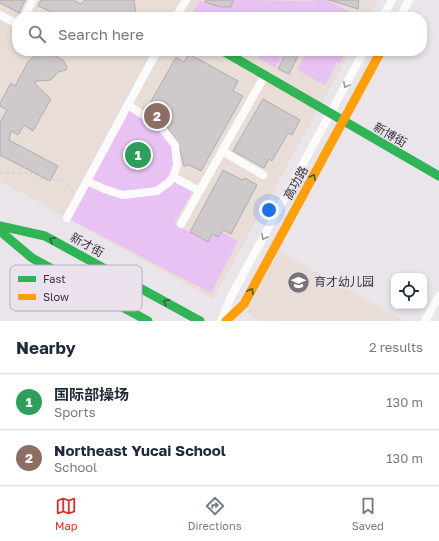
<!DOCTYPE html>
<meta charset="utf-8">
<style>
body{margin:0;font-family:"Golos Text","Noto Sans SC",sans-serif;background:#f6f6f7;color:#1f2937}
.controls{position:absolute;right:12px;bottom:12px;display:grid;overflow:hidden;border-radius:8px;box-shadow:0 2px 6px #0003}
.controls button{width:36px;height:36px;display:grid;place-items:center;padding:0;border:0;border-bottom:1px solid #e0e1e3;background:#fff;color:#1f2937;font:20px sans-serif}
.you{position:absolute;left:269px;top:210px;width:14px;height:14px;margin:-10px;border:3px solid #fff;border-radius:50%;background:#1a73e8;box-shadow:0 0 0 6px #1a73e833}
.badge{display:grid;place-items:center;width:26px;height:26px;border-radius:50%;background:#d93025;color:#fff;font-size:13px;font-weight:700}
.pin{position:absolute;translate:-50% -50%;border:2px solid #fff;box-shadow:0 1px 4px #0006}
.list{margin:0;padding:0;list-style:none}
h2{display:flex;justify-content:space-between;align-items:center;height:52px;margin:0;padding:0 16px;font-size:17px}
h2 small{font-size:13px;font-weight:400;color:#747a83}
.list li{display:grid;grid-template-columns:26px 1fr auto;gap:12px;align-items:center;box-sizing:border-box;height:56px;padding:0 16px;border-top:1px solid #e0e1e3}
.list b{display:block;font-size:15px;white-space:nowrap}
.list p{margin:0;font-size:13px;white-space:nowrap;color:#747a83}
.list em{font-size:13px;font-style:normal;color:#747a83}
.icon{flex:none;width:22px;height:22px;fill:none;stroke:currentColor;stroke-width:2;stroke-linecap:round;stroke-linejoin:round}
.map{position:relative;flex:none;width:439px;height:321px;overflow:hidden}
.search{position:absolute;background:#fff;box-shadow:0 2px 6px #0003;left:12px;right:12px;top:12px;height:44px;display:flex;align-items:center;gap:10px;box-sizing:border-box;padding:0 14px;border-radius:16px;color:#747a83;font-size:15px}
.sheet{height:164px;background:#fff}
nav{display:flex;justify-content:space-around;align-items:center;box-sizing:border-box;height:56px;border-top:1px solid #e0e1e3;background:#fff;font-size:11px;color:#747a83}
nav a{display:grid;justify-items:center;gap:2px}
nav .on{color:#d93025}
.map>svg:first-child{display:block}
</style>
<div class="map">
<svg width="439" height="321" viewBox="0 0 439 321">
<rect width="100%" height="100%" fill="#eae5eb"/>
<g fill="#e9ded7">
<path d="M0,0H379L370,17H17V51H351L213,299L0,181Z"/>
<path d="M279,251L405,321H262L246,312Z"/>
</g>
<g fill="#e7c2f2">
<path d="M233,0L314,1L307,16L315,0H327L359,17H201L193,12L199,1L231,7Z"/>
<path d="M261,51H287L275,68L258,58Z"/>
<path d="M307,51H346L339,64L337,62L325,85L297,70Z"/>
<path d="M128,105L161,127L175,145L173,177L194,188L174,224L208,242L212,234L218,237L221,232L238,241L211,293L67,218Z"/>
</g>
<g fill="#cec9cb" stroke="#b1acae">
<path d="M0,0H25L19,13L0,3Z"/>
<path d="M41,0H73L81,4L85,0H134L136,14L119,17H63L38,6Z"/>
<path d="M206,0H233L231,7H220L205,2Z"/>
<path d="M329,0H359L358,9Z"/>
<path d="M287,51L298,56L289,74L278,69Z"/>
<path d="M42,54H51L63,60L67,67L66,70L58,72L51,80L36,81L35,84L51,99L33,131L24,125L18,135L11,131L9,140L58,166L50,181L0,155V122L7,110L0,106V103L11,83L15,86L28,62L34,56Z"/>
<path d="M189,54L238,81L233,91L243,96L201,171L189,165L184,166L178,143L167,127L144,114L176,57L184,62Z"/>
<path d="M263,99L300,120L292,135L288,133L272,161L269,159L264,168L233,151Z"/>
<path d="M223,170L242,180L245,178L257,185L231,234L223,230L218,237L212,234L208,242L190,232Z"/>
</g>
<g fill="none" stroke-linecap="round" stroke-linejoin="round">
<path stroke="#d4d2d4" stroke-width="1.5" stroke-dasharray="3 3" stroke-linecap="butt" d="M0,173H32L43,180L50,181L55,178L66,183L73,191"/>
<g stroke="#fcfbfc" stroke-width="8">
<path d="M0,15L17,24"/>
<path d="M24,17L33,0"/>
<path d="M176,17L186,0"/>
<path d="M383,17L392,0"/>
<path d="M400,17L409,0"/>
<path d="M222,151L263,175"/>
<path d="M173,177L200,191"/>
<path d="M87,181L104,189L123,195L157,191L169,182L173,177L177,165L175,145L161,127L128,105"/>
<path d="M67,218L157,51"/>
<path d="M181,224L265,75"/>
<path d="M221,321L232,295L364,51"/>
<path d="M425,321L439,296"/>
</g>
<g stroke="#30b455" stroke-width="9">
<path d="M223,51L439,176"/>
<path d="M0,226L45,236L200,321"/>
<path d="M0,231L32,258L148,321"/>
</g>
<path stroke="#ff9f0a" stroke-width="9" d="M226,321L244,304L381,51"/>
</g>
<defs><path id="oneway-chevron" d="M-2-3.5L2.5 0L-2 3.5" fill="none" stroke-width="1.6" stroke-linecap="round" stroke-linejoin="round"/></defs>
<g stroke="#9a989b">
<use href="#oneway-chevron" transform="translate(346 85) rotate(118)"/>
<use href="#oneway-chevron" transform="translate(264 237) rotate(118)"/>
</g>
<g stroke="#366143">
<use href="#oneway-chevron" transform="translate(313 177) rotate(-61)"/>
<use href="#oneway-chevron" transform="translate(52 240) rotate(-151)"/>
<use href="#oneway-chevron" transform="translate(251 291) rotate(-61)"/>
<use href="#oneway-chevron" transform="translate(166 302) rotate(-151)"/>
</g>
<defs>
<symbol id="school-disc" viewBox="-11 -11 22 22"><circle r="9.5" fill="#777378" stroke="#ebe2ee"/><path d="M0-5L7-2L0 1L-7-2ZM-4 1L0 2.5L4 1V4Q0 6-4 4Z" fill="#fff"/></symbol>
</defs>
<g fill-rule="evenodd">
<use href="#school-disc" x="286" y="270" width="25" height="25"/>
</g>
<g text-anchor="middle" stroke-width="3" stroke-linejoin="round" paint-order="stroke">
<g font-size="12" fill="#39353a" stroke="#ebe2ee">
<text transform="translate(390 135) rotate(30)" y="4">新博街</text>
<text transform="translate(296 183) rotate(-61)" y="4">高功路</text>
<text transform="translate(87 245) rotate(29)" y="4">新才街</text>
</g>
<g font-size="12" fill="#39353a" stroke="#ebe2ee" text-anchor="start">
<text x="314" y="286">育才幼儿园</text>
</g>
</g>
<rect x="10" y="265" width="132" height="46" rx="6" fill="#ebe2ee" stroke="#b6aeb8" stroke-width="1"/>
<rect x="18" y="276" width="18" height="6" fill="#30b455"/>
<rect x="18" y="294" width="18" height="6" fill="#ff9f0a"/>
<g font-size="11" fill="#39353a">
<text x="43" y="283">Fast</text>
<text x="43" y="301">Slow</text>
</g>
</svg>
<div class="controls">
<button><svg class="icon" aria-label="locate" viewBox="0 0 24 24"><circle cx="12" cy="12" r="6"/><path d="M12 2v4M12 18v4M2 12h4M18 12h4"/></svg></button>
</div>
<div class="you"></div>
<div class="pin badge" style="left:138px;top:155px;background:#2e9e5b">1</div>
<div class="pin badge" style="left:157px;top:116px;background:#8d6e63">2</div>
<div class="search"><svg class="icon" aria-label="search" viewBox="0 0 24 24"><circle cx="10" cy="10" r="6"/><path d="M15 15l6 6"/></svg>Search here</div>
</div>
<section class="sheet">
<h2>Nearby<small>2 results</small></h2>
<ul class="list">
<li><span class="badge" style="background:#2e9e5b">1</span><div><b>国际部操场</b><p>Sports</p></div><em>130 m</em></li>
<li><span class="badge" style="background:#8d6e63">2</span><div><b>Northeast Yucai School</b><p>School</p></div><em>130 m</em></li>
</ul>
</section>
<nav>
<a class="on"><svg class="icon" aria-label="map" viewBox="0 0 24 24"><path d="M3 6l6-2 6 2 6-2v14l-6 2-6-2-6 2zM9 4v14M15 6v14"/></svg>Map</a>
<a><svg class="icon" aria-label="directions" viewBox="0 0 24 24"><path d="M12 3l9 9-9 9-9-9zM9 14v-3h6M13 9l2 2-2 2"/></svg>Directions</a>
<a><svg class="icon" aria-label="saved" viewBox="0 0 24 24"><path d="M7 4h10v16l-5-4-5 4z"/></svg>Saved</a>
</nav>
